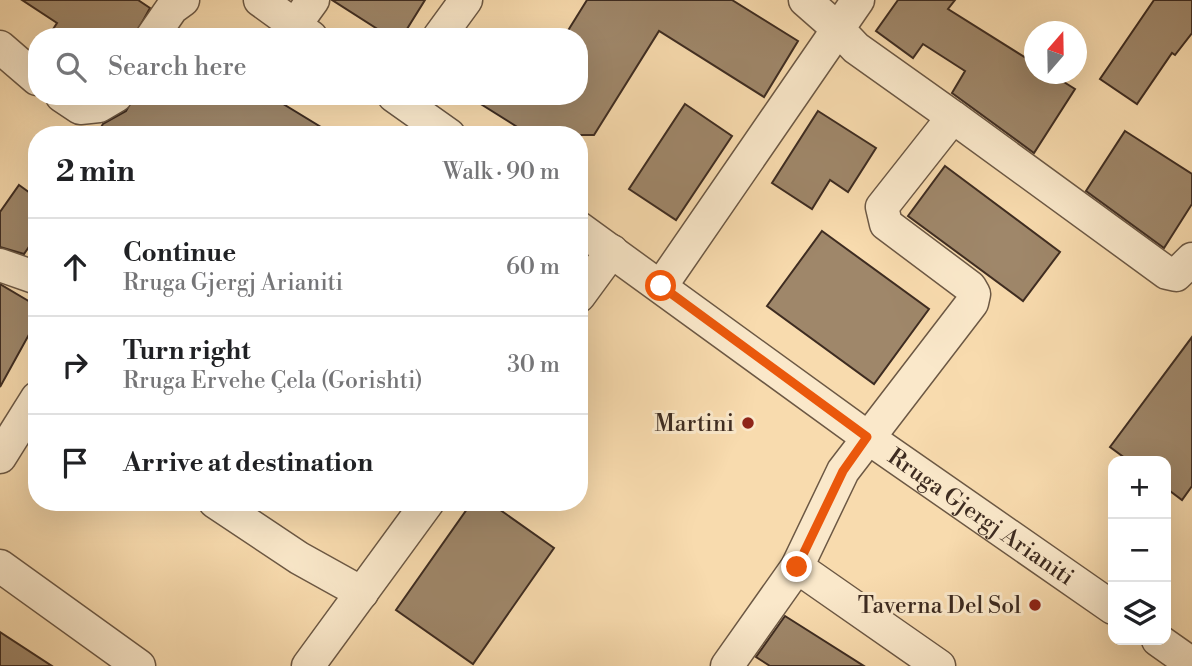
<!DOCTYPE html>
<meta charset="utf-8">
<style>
body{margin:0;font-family:"Libre Bodoni",serif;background:#f2f2f2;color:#202124}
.controls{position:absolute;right:21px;bottom:21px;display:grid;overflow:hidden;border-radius:14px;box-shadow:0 7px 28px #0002}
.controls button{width:63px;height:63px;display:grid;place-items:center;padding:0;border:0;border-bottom:2px solid #e0e0e0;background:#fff;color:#202124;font:35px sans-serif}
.compass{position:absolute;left:1024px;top:21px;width:63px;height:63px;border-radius:50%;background:#fff;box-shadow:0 7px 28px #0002;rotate:20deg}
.stop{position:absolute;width:21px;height:21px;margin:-16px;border:5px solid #ea580c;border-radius:50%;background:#fff}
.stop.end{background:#ea580c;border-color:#fff;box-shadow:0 2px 7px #0008}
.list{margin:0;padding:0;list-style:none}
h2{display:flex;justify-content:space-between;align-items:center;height:91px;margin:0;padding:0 28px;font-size:30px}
h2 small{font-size:23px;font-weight:400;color:#757577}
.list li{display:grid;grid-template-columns:46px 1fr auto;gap:21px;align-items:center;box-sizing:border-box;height:98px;padding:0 28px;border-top:2px solid #e0e0e0}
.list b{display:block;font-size:26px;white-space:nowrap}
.list p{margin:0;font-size:23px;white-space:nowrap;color:#757577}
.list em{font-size:23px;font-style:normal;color:#757577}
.icon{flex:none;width:38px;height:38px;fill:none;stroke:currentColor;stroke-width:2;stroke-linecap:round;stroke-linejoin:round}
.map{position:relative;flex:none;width:1192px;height:666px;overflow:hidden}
.search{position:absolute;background:#fff;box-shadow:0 7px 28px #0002;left:28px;top:28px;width:560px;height:77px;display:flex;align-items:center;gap:18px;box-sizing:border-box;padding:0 24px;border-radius:28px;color:#757577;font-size:26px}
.panel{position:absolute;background:#fff;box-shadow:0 7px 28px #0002;left:28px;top:126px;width:560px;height:385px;border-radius:28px}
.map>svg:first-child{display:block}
</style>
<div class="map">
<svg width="1192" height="666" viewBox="0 0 1192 666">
<rect width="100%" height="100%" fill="#f8dbae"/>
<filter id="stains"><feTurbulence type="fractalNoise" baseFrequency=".00286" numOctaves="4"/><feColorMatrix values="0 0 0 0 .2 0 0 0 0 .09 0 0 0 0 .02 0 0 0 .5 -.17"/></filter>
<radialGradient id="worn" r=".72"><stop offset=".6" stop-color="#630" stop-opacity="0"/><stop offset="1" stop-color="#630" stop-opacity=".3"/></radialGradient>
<g fill="#9f876a" stroke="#3e2c21" stroke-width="2">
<path d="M22,0H138L150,8L134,37H48L57,23Z"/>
<path d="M332,0H425L402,37H390Z"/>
<path d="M587,0H732L798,41L764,97L659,31L594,135H530L468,96H579V37H564Z"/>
<path d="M898,0H955L948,9L1034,63V74H1051L1075,89L1034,153L952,93L965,71L923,44L913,58L876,31Z"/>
<path d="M1154,0H1192V33L1175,55L1172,53L1137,104L1100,79Z"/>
<path d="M134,96H270L334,135H96L103,124L126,111Z"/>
<path d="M685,104L732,136L676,220L629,189Z"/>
<path d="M818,111L876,148L848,192L830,180L812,209L772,183Z"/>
<path d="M1125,131L1192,174V204L1164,248L1086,191Z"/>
<path d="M945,166L1060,252L1023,301L908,216Z"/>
<path d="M19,185L37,198V235L24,254L0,247V212Z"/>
<path d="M822,231L929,309L874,384L767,306Z"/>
<path d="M0,284L37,306V320L0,387Z"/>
<path d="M1192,337V486L1182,500L1166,488V461H1129L1110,447Z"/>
<path d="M472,502H489L554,548L473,664L396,610Z"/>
<path d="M785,616L864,666H770L756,657Z"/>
<path d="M0,632L52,666H0Z"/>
</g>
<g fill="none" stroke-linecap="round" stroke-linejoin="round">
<defs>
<g id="minor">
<path d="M260,0L311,37"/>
<path d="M295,25L313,0"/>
<path d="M152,37L172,8L183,0"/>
<path d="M439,37L466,0"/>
<path d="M0,47L37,79"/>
<path d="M62,96L80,108L99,106L116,96"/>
<path d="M394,96L449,135"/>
<path d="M953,117L1167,273L1176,275L1192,259"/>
<path id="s1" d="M579,228L867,437L1113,608"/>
<path d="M0,265L37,278"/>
<path d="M661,286L838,29L805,0"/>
<path d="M579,296L612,251"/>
<path d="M0,457L37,398"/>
<path d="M215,502L299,558L362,593"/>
<path d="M0,566L139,666"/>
<path d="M797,567L939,666"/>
<path d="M1158,640L1192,664"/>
<path d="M308,666L428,502"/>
<path d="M727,666L797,567L843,471L972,303L974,294L970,287L886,224L882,207L953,117L856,48L838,29L858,0"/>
</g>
</defs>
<use href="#minor" stroke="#6c5844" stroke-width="35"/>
<use href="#minor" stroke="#fae8ca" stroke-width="32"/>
</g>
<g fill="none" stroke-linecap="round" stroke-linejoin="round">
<path stroke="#ea580c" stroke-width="9" d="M661,286L867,437L843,471L797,567"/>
</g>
<g fill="#8f2418" stroke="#fae8ca" stroke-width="2.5">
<circle cx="748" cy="423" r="7"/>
<circle cx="1035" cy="605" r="7"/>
</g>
<g text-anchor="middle" stroke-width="6" stroke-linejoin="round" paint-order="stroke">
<g font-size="23" fill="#3e2c21" stroke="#fae8ca" text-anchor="end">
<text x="734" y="431">Martini</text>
<text x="1021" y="613">Taverna Del Sol</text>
</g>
<g font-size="23" fill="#3e2c21" stroke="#fae8ca">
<text dy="8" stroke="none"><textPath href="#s1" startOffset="495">Rruga Gjergj Arianiti</textPath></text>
</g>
</g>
<rect width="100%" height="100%" filter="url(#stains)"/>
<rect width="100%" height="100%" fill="url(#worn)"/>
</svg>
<div class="controls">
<button>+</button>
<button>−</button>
<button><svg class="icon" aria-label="layers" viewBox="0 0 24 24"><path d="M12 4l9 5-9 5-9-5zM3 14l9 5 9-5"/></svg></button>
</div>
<svg class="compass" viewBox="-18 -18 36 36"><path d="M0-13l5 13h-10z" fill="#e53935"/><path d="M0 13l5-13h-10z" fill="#757577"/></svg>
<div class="stop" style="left:661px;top:286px"></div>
<div class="stop end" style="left:797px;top:567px"></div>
<div class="search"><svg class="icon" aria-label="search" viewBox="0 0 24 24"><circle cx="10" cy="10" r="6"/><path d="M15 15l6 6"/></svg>Search here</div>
<section class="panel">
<h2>2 min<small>Walk · 90 m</small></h2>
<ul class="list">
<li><svg class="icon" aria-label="ahead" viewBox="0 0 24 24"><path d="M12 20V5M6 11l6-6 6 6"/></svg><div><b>Continue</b><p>Rruga Gjergj Arianiti</p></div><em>60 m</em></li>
<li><svg class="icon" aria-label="right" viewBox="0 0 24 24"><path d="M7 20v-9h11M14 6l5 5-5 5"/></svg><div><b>Turn right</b><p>Rruga Ervehe Çela (Gorishti)</p></div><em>30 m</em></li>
<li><svg class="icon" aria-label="arrive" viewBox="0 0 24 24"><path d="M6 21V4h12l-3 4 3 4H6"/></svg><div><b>Arrive at destination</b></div></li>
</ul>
</section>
</div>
